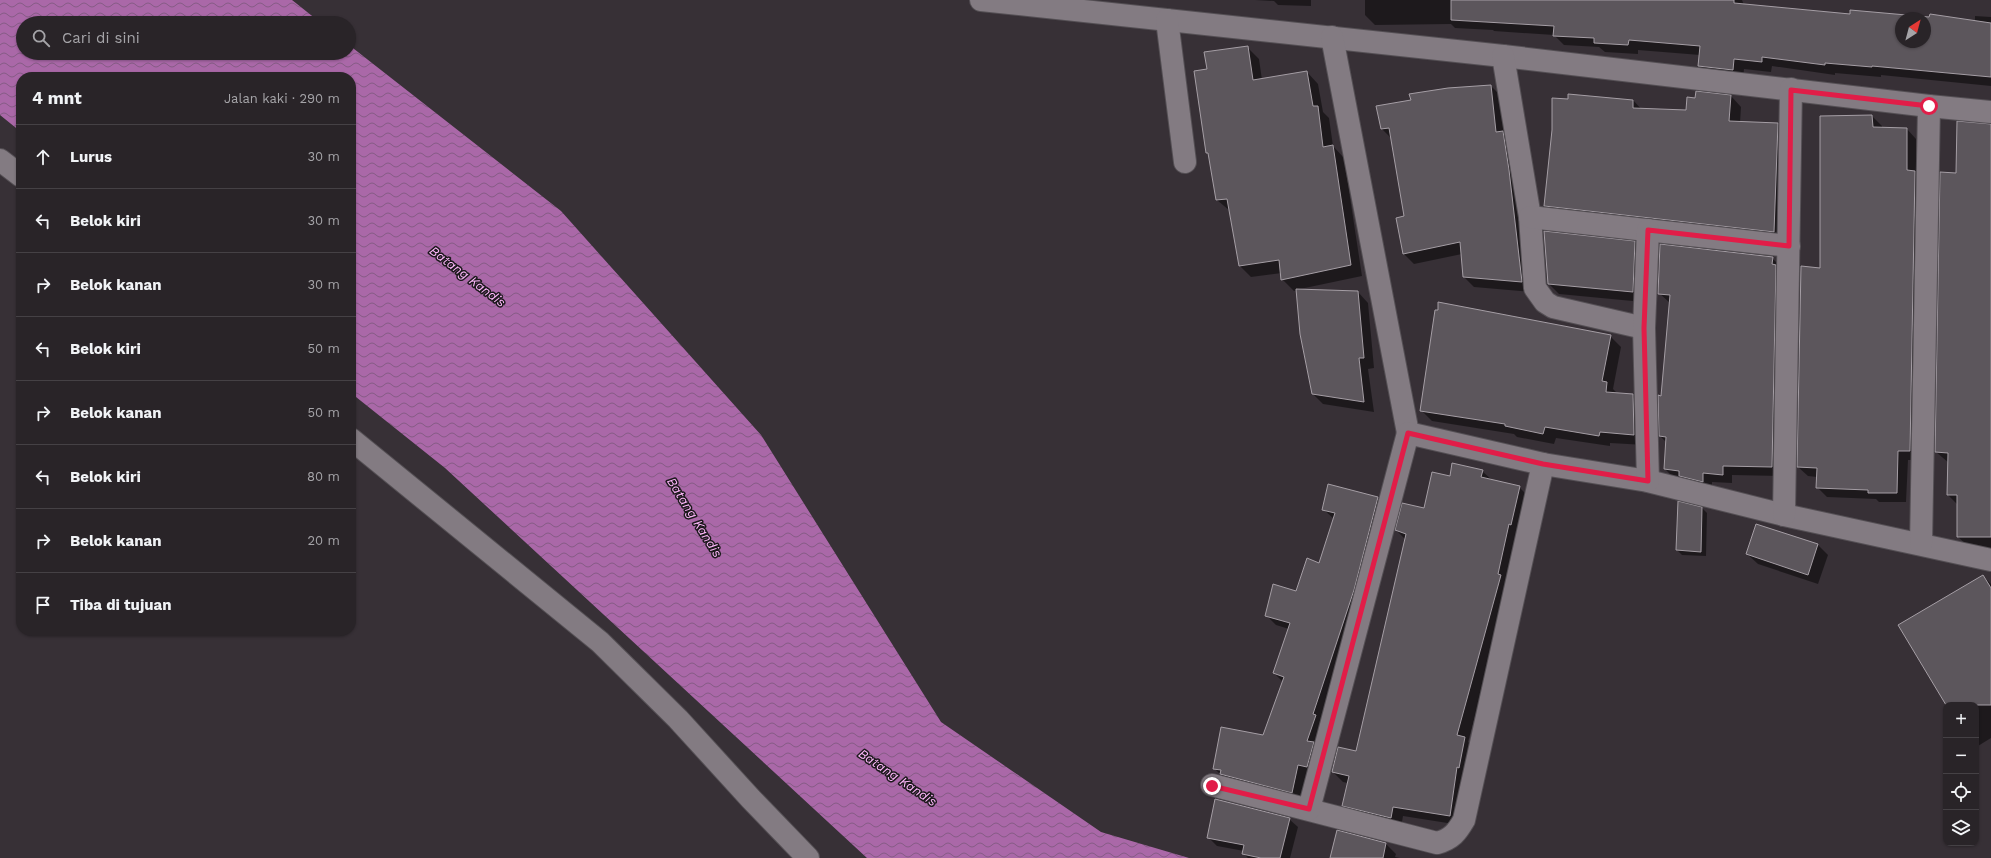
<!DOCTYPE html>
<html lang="id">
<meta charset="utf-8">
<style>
body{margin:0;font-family:"Work Sans",sans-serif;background:#312c30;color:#f1f3f6}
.controls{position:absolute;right:12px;bottom:12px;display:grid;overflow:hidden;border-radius:8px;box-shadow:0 1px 3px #0004}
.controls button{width:36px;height:36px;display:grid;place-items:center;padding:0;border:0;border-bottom:1px solid #454145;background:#292428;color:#f1f3f6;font:20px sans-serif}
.compass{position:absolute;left:1895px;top:12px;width:36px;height:36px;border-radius:50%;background:#292428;box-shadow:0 1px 3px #0004;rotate:36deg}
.stop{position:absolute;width:12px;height:12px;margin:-9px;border:3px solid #e11d48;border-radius:50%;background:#fff}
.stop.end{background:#e11d48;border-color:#fff;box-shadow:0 1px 4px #0008}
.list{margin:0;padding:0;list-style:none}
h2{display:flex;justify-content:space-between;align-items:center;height:52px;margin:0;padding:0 16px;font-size:17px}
h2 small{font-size:13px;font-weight:400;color:#a5a4a8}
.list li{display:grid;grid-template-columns:26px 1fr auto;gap:12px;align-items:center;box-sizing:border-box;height:64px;padding:0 16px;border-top:1px solid #454145}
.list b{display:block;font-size:15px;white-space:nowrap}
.list em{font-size:13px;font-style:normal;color:#a5a4a8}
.icon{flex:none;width:22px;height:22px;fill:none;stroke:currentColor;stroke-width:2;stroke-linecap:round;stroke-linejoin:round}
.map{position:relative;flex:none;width:1991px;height:858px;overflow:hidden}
.search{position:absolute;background:#292428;box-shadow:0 1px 3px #0004;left:16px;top:16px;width:340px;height:44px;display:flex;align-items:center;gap:10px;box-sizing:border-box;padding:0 14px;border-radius:22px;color:#a5a4a8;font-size:15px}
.panel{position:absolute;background:#292428;box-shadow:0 1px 3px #0004;left:16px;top:72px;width:340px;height:564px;border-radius:16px}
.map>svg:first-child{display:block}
</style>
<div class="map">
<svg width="1991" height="858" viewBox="0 0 1991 858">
<defs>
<pattern id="water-waves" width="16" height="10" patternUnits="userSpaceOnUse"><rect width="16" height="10" fill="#aa68a8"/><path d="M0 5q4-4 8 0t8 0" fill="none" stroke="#865b85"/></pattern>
</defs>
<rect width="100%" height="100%" fill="#373036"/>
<path fill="url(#water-waves)" d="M0,0H292L321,23H23V53H349V45L561,211L761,435L941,722L1101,832L1189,858H867L445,468L351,393V77H21V132L0,115Z"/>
<g fill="#0007" fill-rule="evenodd">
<path d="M1255,0H1311V6L1278,5L1274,1Z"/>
<path d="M1365,0H1742L1744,5L1851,15V11L1975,22V16L1991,17V86L1881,75V77L1835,73V75L1772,66L1771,72L1744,69L1743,80L1709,76L1699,66L1700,55L1638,50V54L1605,52L1599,47L1564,45L1554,35L1494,31L1493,30L1455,28L1451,24L1375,25L1365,15ZM1901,18H1925V42H1901Z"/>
<path d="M1247,47L1259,59L1262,80L1307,72L1318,84L1323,112L1329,118L1333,146L1344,158L1362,276L1300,289L1358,292L1368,303L1374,368L1368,369L1374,412L1323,404L1313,394L1297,290L1294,291L1282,279V273L1251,277L1240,266L1230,211L1217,200L1210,155L1207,152L1208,70Z"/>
<path d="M1491,86L1501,96L1504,134L1513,142L1531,292L1474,287L1464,277L1462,254L1414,264L1404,254L1405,217L1392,139L1382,129L1378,107Z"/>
<path d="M1731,96L1741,107L1740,123L1778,124L1788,134L1784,242L1555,216L1545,206L1633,100L1642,110L1687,111L1696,99Z"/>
<path d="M1872,116L1882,126V129H1907L1916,139V173L1925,181L1919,460H1908L1906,502H1879L1876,499L1827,497L1817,487V477L1808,476L1798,467L1821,269Z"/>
<path d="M1991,125V548L1969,547L1958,537V505L1948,495L1949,463L1936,452L1956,174Z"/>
<path d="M1635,242L1645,253L1643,302L1559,294L1549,284Z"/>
<path d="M1772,258L1781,267V476L1732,475V483L1712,482V490L1674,478L1665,469L1667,443L1660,436L1670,303L1659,293Z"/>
<path d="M1610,336L1621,347L1613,389L1618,394L1633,395L1644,406L1645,445L1610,443V446L1556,438L1554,444L1517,437L1514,434L1432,421L1421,410Z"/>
<path d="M1482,471L1492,480L1519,487L1529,497L1511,585L1468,742L1474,748L1460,825L1403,816L1401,828L1353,815L1343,805L1348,783L1343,782L1333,772L1339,748L1356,752L1406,540L1396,530L1425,510L1450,477Z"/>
<path d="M1378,498L1387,508L1301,802L1224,778L1214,768L1264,736L1283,682L1274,673L1289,629L1276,625L1266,615L1296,592L1320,564L1334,519L1323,509Z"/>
<path d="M1702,508L1707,513L1706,556L1682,555L1677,550Z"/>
<path d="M1818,545L1828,555L1818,584L1758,564L1747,554Z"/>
<path d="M1983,576L1991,584V738L1978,746L1976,744V705H1947Z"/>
<path d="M1289,819L1298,827L1290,858H1248L1243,853L1244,851L1217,846L1208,837Z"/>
<path d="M1386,844L1396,854L1395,857L1400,858H1331Z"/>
</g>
<g fill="#5c565c" stroke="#a59ea5" fill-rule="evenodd">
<path d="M1451,0H1734V3L1850,14V10L1929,17L1930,14L1991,23V77L1872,66V67L1825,63V65L1762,57V62L1734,59L1733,70L1698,66L1700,46L1629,40L1628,45L1594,43V38L1553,36L1554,26L1451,20ZM1901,18H1925V42H1901Z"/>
<path d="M1248,46L1253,80L1307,71L1313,106H1318L1323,147L1333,145L1351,265L1281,280L1279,260L1239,266L1227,199L1216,200L1208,153H1206L1194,71L1207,69L1204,52Z"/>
<path d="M1491,85L1496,132L1503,131L1509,170L1522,282L1463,277L1460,242L1403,254L1396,218L1404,216L1389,128L1381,129L1376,106L1411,100L1409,94L1448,88Z"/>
<path d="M1696,91L1731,95L1729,121L1778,123L1774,232L1544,206L1552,130V98L1568,99V94L1633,100V108L1686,110L1687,97L1695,98Z"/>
<path d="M1872,115L1873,127L1907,128V170L1915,171L1910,451H1898L1897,493H1868V490L1816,488L1817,468L1797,467L1801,266L1820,268V116Z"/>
<path d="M1957,121L1991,124V537H1957V495H1947L1948,453L1935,452L1940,172L1956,173Z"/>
<path d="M1544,231L1635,241L1633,292L1548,284Z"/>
<path d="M1660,244L1773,257L1772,264L1776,265L1772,467L1723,466V475L1703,473V482L1679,476V471L1664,469L1666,437L1659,436L1658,395L1661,396L1670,295L1658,294Z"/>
<path d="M1296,289L1358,291L1364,358H1359L1364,402L1312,394L1300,334Z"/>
<path d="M1438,302L1611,335L1602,381L1607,382L1606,392L1633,394L1634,435L1600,432L1599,436L1545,427L1543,434L1505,426V424L1420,411L1435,310H1438Z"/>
<path d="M1452,463L1483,470L1481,477L1520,486L1511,525L1509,524L1498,574L1501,575L1457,735L1465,737L1459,768L1457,767L1450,816L1393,807L1391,818L1342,806L1349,776L1332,772L1338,747L1356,751L1406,534L1395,530L1402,503L1424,508L1432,472L1450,476Z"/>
<path d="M1328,484L1378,497L1354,590L1313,714L1316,715L1307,741L1314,742L1307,767L1298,765L1292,793L1220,774L1221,770L1213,769L1221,727L1263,735L1284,677L1273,673L1290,623L1265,616L1273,584L1296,591L1307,558L1319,563L1335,513L1322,510Z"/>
<path d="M1678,501L1702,507L1701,552L1676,550Z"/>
<path d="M1756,524L1818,544L1808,575L1746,554Z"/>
<path d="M1983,575L1991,588V705H1946L1898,625Z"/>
<path d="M1215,799L1290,818L1280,858H1261L1242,854L1244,845L1207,838Z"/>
<path d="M1337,830L1386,843L1383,858H1330Z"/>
</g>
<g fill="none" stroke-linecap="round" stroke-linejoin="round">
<defs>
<g id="street">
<path d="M981,0L1503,56L1929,106L1991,112"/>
<path d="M1167,20L1185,162"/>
<path d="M1332,37L1408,433L1543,464L1648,481L1784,515L1991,560"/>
<path d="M1503,56L1530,217L1535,288L1545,302L1553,307L1644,328"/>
<path d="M0,160L21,176"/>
<path d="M1530,217L1789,246"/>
<path d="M351,439L600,642L678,719L751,799L808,858"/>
<path d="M1648,481L1644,328L1648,230"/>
<path d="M1784,515L1791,89"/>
<path d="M1921,544L1929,106"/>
<path d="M1212,785L1437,843C1452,839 1457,832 1464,820L1543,464"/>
<path d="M1309,809L1408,433"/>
</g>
</defs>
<use href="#street" stroke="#544f54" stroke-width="24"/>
<use href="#street" stroke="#837b82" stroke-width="22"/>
</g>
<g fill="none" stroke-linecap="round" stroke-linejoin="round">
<path stroke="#e11d48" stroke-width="5" d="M1212,786L1309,809L1408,433L1543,464L1648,481L1644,328L1648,230L1789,246L1791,90L1929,106"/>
</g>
<g text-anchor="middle" stroke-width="3" stroke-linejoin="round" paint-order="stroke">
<g font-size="13" font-style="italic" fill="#ffb8fc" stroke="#1c191c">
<text transform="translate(468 276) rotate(37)" y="5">Batang Kandis</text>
<text transform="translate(695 517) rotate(58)" y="5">Batang Kandis</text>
<text transform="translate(898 777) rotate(34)" y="5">Batang Kandis</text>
</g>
</g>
</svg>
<div class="controls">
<button>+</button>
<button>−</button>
<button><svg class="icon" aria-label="locate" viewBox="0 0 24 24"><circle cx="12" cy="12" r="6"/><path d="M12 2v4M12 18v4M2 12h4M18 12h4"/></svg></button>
<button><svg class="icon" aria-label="layers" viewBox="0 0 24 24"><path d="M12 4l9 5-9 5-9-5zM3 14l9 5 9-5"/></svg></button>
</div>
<svg class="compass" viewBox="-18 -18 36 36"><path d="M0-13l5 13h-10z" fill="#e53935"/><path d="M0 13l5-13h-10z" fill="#a5a4a8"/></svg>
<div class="stop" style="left:1929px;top:106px"></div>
<div class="stop end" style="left:1212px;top:786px"></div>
<div class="search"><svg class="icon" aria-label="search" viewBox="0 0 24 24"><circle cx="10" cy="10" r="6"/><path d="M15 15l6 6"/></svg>Cari di sini</div>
<section class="panel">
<h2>4 mnt<small>Jalan kaki · 290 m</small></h2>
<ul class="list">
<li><svg class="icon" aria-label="ahead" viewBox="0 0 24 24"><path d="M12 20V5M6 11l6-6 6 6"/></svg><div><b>Lurus</b></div><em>30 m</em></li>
<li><svg class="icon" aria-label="left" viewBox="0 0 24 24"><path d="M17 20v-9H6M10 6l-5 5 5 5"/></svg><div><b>Belok kiri</b></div><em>30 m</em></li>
<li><svg class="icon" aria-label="right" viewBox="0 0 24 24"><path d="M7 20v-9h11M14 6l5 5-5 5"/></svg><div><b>Belok kanan</b></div><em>30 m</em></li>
<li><svg class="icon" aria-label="left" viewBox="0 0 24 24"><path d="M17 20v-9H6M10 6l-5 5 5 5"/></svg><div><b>Belok kiri</b></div><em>50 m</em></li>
<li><svg class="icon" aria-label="right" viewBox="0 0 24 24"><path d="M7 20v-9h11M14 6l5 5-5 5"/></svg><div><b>Belok kanan</b></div><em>50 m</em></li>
<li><svg class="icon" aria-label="left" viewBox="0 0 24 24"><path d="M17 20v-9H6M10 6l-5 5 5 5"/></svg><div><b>Belok kiri</b></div><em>80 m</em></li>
<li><svg class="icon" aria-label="right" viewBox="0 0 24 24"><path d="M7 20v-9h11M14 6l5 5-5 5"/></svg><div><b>Belok kanan</b></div><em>20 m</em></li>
<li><svg class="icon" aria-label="arrive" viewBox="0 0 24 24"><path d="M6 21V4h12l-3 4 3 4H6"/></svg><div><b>Tiba di tujuan</b></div></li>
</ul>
</section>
</div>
